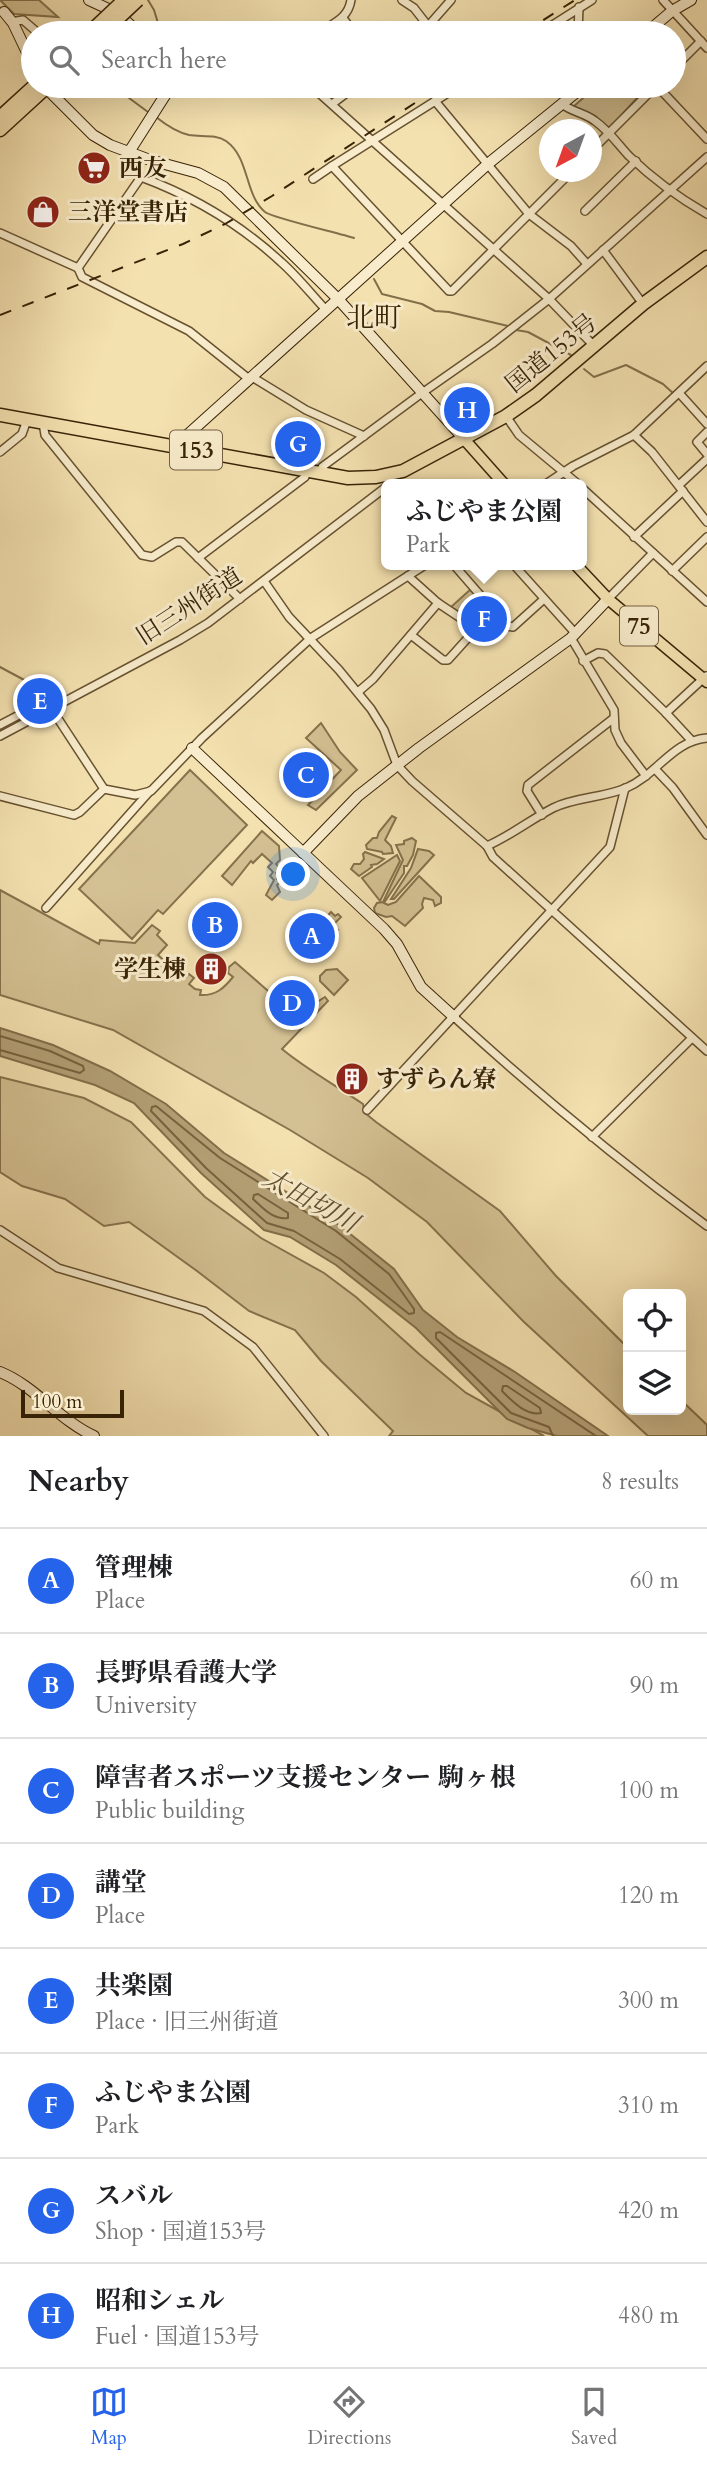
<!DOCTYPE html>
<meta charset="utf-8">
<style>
body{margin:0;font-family:Cardo,"Noto Serif JP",serif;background:#f2f2f2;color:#202124}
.controls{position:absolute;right:21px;bottom:21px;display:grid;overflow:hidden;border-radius:10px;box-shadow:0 7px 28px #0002}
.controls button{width:63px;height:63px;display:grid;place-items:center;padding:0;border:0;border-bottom:2px solid #e0e0e0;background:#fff;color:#202124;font:35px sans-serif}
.compass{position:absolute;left:539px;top:119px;width:63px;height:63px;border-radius:50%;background:#fff;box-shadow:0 7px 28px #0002;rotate:221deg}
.scale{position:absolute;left:21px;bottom:18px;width:103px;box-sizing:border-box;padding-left:7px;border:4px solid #382306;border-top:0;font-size:19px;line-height:24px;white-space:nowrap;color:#382306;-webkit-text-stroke:5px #f8eccc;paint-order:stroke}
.you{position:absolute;left:294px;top:875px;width:24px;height:24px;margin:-18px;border:5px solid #fff;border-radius:50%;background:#1a73e8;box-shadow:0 0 0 10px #1a73e833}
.badge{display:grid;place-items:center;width:46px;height:46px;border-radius:50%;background:#2563eb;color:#fff;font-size:23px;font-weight:700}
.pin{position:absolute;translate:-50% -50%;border:4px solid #fff;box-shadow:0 2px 7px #0006}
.popup{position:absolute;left:381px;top:479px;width:206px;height:91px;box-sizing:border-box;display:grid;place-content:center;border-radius:10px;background:#fff;filter:drop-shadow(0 2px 5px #0005);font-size:23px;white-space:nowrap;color:#757577}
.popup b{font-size:26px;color:#202124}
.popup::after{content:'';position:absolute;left:50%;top:100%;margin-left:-14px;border:14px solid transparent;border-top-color:#fff}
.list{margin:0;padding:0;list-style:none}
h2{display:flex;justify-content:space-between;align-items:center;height:91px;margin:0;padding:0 28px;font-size:30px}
h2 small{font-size:23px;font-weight:400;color:#757577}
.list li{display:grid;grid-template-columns:46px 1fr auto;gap:21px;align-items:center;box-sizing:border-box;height:105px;padding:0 28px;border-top:2px solid #e0e0e0}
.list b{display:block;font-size:26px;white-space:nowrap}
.list p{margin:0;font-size:23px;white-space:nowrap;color:#757577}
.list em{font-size:23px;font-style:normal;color:#757577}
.icon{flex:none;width:38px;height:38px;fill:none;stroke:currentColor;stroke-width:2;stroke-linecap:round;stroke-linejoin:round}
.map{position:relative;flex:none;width:707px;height:1436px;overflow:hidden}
.search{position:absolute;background:#fff;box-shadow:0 7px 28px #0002;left:21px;right:21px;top:21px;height:77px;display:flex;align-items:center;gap:18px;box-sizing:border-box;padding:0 24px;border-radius:38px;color:#757577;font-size:26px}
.sheet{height:931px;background:#fff}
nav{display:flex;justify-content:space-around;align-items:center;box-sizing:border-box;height:98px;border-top:2px solid #e0e0e0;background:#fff;font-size:19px;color:#757577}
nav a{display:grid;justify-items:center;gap:4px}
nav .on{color:#2563eb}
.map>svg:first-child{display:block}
</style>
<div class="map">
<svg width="707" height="1436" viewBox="0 0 707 1436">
<rect width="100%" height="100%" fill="#f4e1b0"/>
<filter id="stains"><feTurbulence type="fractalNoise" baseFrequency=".00286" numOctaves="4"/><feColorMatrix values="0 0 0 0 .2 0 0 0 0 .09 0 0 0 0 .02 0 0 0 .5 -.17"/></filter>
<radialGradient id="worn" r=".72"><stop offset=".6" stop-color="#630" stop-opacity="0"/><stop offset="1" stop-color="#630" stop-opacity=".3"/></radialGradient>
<g fill="#d4c193" stroke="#86724c" stroke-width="2">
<path d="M0,0H39L58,17L14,14Z"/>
<path d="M597,86H644L646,88L610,128L574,106Z"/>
<path d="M471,589L507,631L501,637L451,607Z"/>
<path d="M321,723L340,752L357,770L316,810L308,805L341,770L306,738Z"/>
<path d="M190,770L247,825L163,914L158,910L132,939L79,889Z"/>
<path d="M392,816L396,818L385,840L391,846L393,853L383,854L382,852L367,849L366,845L373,838H377L379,832Z"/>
<path d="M262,831L279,846L280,860L276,864L280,868L276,873L280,876L277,879L280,882L277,885L280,892L272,900L266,895L274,880L270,876L273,872L268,867L272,863L262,854L253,863L251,861L232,885L222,876Z"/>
<path d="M412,838L416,841L413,855L407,866H404V873L384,903L388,905L396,902L419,876L441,897V903L435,906L433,900L424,898L422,904L423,908L405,926L392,916L386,917L375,913L374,908L377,903L383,902L403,860L396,845L404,844V841Z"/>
<path d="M418,849L429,851L434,855L394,899H391L411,868Z"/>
<path d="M365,852L384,859L377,864L371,865L372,867L359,876L351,869L354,864H360L364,859L363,854Z"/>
<path d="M397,855L400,861L380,901L362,878Z"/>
<path d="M0,890L99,944L100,940L135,943L152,925L160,931L157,935L167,945L158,955L184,979L189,974L194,978L189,984L195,989L201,990L200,995C216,996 224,988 233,977L228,973L229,967L235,962L275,997L273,999L284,1012L281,1014L284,1018H301L308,1012L304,1007L313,998L317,1002L325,997L328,1001L282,1049C306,1069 337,1086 363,1104L365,1113L376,1122L500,1211L556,1276L628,1348V1410H681V1400L707,1425V1436H648L524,1322L427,1222L368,1178L290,1130L113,1030L0,995Z"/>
<path d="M331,912L335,916L338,914L341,917L333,925L338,930L328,940L306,919L310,915L320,924Z"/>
<path d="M337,969L348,980L334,995L320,981V976L326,970Z"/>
<path d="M0,1077L84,1098L131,1122L205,1197L261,1238L324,1273L356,1297L419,1354L466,1393L544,1436H389L393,1431L321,1361L295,1330L249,1311L197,1271L129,1222L104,1226L65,1199L22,1186L0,1172Z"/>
</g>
<path fill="#b4a076" stroke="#826e49" stroke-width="2" d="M0,1028L53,1045L110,1071L166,1104L224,1153L339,1225L394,1269L423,1310L457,1337L515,1372L608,1436H557L528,1428L507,1419L416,1328L336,1265L290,1237L264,1230L201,1173L134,1103L95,1085L0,1056Z"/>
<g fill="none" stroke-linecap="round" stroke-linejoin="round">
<g stroke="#76623e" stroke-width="2">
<path d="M0,1036L50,1051L83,1066L84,1070L80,1073L0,1050"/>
<path d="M156,1106L220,1158L336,1231L389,1274L414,1309V1313L409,1314L340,1259L294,1231L267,1223L206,1168L151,1111L152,1107Z"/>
<path d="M258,1194L288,1213V1218C273,1220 264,1209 253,1199L254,1195Z"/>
<path d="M503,1386H507L540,1408L541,1413C526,1416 512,1401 502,1391Z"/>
<path d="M553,1436L549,1427L511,1413L436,1338V1333L440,1332L596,1436"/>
</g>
<g stroke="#826e49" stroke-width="2">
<path d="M148,0L154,10L161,33"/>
<path d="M120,86L129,98L148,112"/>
<path d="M156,117C166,125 176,132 189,135C201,137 216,134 226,141C250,158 244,194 265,212C273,218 338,233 354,238"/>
<path d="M374,279L382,294L422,304L435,311L449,312L508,326"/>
<path d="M516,330L528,332L571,355"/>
<path d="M584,369L594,377L626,365L663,384L674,394"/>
<path d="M0,667L28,682L38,694"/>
</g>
<defs>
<g id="street">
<path d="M402,0L414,8L428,26"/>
<path d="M663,0L707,48"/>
<path d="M343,18L354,33"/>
<path d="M11,22L23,20L38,33"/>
<path d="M319,33C333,23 348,19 351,0"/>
<path d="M422,33L451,0"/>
<path d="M540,33L592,0"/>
<path d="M578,33L579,7"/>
<path d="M674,68L701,41"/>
<path d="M311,86L549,299L594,346"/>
<path d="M459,86L332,166L449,291H452L571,172"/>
<path d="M567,86L565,93L568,99"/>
<path d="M657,86L707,139"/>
<path d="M435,101L529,214L571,246L587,264"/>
<path d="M332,104L356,86"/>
<path d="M562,104C572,112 585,113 595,121C608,130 618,144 629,156C653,179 679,198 707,214"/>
<path d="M592,150L656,86"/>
<path d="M313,179L332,166"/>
<path d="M585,211L636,161"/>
<path d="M0,233L78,268L141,177C192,196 241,225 281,262C297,276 311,294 326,310"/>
<path d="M603,250L643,304"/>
<path d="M78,268L82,277L189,331L249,379"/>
<path d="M252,377L306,410L364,436"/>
<path d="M680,394L707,424"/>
<path d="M506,416L519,435L578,484"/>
<path d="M43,423L45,435L142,555L152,557L176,542H182L240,599"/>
<path d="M707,432L697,442L707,454"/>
<path d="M634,435L652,452L707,522"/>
<path d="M0,452L22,434L27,420"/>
<path d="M321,473L322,467L422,393L492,344L549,299L707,157"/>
<path d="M546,484L573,466L634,435L707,366"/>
<path d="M679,485L707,459"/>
<path d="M582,488L707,602"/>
<path d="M634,537L683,491"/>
<path d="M198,558L305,477L307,471"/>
<path d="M454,565L507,626L513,627L544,599"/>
<path d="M514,565L576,634"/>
<path d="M672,571L707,537"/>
<path d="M264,581L289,617L339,670L371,709L384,730L397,765L412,781L487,846C510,836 530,820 553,808C575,797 603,798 626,788C657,775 672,741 707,738"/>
<path d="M608,599L653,553"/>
<path d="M411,635L443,660H448L475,630L474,627L438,603"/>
<path d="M571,638L614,710L615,730L621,743L646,776"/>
<path d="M583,661L598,653L605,654L666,713L691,740"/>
<path d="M358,692L373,679L438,603L408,576"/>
<path d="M666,713L706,676"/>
<path d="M0,725L40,704L51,708L104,789L135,795L151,791L202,738L311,638L425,565"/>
<path d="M0,736L180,640L208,623L386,487"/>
<path d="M656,770L673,788L707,835"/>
<path d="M0,796L74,815L80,812L104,789"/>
<path d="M542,815L527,791L528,785L614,718"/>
<path d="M487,846L493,857L707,1051"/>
<path d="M46,908L150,791"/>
<path d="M454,1017C535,1091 619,1161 707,1226"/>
<path d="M367,1110L610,847L625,788"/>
<path d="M592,1137L692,1038"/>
<path d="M0,1230L58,1268L204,1311L253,1347L324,1436"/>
</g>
<g id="secondary">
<path d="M89,0L117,13L139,33"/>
<path d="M4,12L13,23L33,65"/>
<path d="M646,33L672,11L691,0"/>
<path d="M44,86L93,135L110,145L150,160L198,173L224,187L338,299L464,439"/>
<path d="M129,152L171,86"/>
<path d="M174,447L489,163L584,86"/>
<path d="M192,748L384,929L397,944L421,987L454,1017"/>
<path d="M303,853L358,796L419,748L571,638L608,599"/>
<path d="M0,1372C35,1386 59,1420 94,1436"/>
</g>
<g id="primary">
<path d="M464,439L504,484"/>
<path d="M576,565L608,599L707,682"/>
</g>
<g id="highway">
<path d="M0,117L34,86"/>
<path d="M0,130L48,86"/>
<path d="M0,415L348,478L376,477L403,471L506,416L536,395L643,304L707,257"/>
</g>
</defs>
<use href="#street" stroke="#675230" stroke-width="10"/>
<use href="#secondary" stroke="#382306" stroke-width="12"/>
<use href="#primary" stroke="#382306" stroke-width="13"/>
<use href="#highway" stroke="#382306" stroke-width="15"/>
<use href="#street" stroke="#f8eccc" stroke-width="7"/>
<use href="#secondary" stroke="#f8eccc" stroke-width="10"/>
<use href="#primary" stroke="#f4e1b0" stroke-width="10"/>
<use href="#highway" stroke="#f4e1b0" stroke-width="12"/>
<g stroke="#382306" stroke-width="2" stroke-dasharray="12 12" stroke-linecap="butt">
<path d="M523,33L575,0"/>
<path d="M0,315L183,244L225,224L272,196L441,86"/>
</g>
<defs>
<g id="highway-bridge">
<path d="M91,31L124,0"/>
<path d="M104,32L138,0"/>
</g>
</defs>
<use href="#highway-bridge" stroke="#382306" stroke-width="15" stroke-linecap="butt"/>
<use href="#highway-bridge" stroke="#f4e1b0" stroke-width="12"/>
</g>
<defs>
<symbol id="supermarket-disc" viewBox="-11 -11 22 22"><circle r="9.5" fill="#8f2418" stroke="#f8eccc"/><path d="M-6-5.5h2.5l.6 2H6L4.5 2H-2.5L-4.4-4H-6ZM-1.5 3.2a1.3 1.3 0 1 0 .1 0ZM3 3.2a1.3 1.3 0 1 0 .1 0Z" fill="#fff"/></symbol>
<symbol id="shop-disc" viewBox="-11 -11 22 22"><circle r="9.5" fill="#8f2418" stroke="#f8eccc"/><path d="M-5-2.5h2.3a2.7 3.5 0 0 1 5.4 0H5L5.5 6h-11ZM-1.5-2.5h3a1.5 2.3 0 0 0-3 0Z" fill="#fff"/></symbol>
<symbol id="building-disc" viewBox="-11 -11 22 22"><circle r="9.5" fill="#8f2418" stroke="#f8eccc"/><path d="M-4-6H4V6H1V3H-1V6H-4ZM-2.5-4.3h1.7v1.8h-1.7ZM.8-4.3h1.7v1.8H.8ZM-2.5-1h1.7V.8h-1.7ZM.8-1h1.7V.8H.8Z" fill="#fff"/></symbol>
</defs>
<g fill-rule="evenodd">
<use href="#supermarket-disc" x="75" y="149" width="38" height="38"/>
<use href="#shop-disc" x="24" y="193" width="38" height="38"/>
<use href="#building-disc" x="192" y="950" width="38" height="38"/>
<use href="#building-disc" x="333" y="1060" width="38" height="38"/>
</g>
<g text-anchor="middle" stroke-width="6" stroke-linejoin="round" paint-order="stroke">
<g fill="#f8eccc" stroke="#725f41" stroke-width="2">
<rect x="170" y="430.5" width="52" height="39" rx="5"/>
<rect x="620" y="606.5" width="38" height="39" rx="5"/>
</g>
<g font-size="23" font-weight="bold" fill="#382306">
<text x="196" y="458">153</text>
<text x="639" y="634">75</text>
</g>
<g font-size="24" font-weight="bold" fill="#382306" stroke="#f8eccc" text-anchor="start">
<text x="119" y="176">西友</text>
<text x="68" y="220">三洋堂書店</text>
<text x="186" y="977" text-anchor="end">学生棟</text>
<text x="376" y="1087">すずらん寮</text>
</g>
<g font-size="24" fill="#382306" stroke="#f8eccc">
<text transform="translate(551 353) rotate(-39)" y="8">国道153号</text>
<text transform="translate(189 606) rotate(-33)" y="8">旧三州街道</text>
</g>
<g font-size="26" font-style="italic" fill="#634f2d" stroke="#f8eccc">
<text transform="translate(311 1200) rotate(29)" y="9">太田切川</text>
</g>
<g font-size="28" fill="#382306" stroke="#f8eccc">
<text x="374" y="327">北町</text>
</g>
</g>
<rect width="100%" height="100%" filter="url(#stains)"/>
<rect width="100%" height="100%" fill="url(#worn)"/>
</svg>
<div class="controls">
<button><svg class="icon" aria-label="locate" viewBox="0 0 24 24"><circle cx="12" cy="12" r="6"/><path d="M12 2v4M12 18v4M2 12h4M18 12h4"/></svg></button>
<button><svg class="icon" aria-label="layers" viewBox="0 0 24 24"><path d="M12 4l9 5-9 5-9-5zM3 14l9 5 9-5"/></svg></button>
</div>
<svg class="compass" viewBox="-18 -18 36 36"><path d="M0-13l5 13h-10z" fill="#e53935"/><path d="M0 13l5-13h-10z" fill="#757577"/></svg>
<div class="scale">100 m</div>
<div class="you"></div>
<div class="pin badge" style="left:312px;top:936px">A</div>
<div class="pin badge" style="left:215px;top:925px">B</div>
<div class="pin badge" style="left:306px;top:775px">C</div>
<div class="pin badge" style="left:292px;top:1003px">D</div>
<div class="pin badge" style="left:40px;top:701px">E</div>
<div class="pin badge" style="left:484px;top:619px">F</div>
<div class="popup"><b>ふじやま公園</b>Park</div>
<div class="pin badge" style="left:298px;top:444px">G</div>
<div class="pin badge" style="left:467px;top:410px">H</div>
<div class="search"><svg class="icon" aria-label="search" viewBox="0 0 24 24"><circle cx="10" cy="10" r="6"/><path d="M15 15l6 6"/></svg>Search here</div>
</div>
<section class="sheet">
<h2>Nearby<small>8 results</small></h2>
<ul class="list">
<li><span class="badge">A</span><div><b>管理棟</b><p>Place</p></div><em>60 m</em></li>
<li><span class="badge">B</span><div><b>長野県看護大学</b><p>University</p></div><em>90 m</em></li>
<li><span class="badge">C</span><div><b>障害者スポーツ支援センター 駒ヶ根</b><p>Public building</p></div><em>100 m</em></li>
<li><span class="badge">D</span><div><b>講堂</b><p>Place</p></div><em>120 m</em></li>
<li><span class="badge">E</span><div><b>共楽園</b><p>Place · 旧三州街道</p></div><em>300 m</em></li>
<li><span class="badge">F</span><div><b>ふじやま公園</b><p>Park</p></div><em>310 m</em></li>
<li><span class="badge">G</span><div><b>スバル</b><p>Shop · 国道153号</p></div><em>420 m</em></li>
<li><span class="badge">H</span><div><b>昭和シェル</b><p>Fuel · 国道153号</p></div><em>480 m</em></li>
</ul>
</section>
<nav>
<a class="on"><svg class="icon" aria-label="map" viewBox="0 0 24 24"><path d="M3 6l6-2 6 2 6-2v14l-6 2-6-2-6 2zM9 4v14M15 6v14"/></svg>Map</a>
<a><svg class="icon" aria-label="directions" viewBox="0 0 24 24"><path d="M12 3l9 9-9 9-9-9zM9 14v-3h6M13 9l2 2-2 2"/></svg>Directions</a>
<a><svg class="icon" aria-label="saved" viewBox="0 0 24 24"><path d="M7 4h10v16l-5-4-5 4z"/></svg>Saved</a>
</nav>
